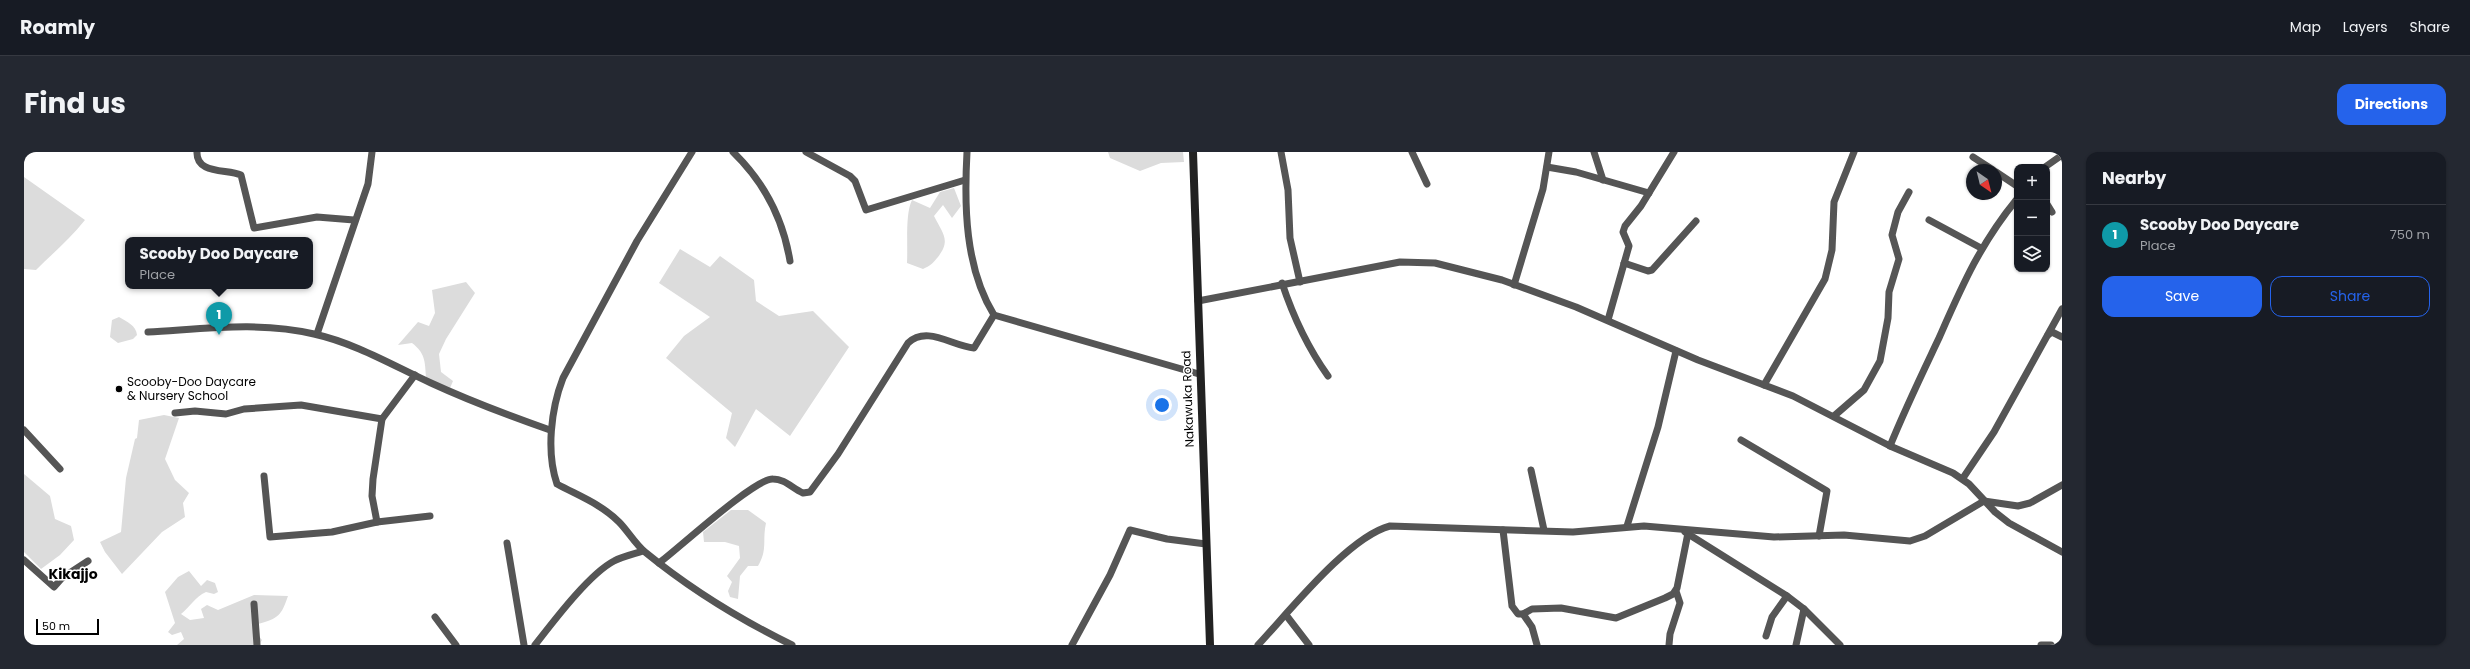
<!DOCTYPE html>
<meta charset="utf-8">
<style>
body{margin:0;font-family:Poppins,sans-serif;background:#242831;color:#f1f3f6}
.controls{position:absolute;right:12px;top:12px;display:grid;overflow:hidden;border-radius:8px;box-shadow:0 1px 3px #0004}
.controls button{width:36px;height:36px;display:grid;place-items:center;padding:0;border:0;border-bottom:1px solid #363941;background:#171b24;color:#f1f3f6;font:20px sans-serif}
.compass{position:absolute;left:1942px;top:12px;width:36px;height:36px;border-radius:50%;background:#171b24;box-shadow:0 1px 3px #0004;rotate:145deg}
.scale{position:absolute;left:12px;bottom:10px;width:63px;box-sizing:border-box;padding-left:4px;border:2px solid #000;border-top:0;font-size:11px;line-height:14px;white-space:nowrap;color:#000;-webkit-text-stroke:3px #fff;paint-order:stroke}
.you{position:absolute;left:1138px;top:253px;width:14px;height:14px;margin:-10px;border:3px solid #fff;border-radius:50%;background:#1a73e8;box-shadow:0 0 0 6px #1a73e833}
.badge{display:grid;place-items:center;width:26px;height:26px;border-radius:50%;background:#2563eb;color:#fff;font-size:13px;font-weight:700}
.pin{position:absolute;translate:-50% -33px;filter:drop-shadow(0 1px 2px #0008)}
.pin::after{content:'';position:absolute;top:21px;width:14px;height:12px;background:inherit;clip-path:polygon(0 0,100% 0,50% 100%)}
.popup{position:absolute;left:101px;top:85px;width:188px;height:52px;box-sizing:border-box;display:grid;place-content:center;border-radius:8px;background:#171b24;filter:drop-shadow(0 1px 3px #0005);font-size:13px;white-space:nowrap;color:#9ea1a6}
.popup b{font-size:15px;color:#f1f3f6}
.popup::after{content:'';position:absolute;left:50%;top:100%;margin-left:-8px;border:8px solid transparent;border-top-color:#171b24}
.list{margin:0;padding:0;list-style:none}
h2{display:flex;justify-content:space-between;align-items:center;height:52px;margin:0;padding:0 16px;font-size:17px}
h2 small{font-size:13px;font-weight:400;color:#9ea1a6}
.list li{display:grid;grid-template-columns:26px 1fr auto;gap:12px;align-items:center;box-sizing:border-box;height:60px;padding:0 16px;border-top:1px solid #363941}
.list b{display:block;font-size:15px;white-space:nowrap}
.list p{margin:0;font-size:13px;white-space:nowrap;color:#9ea1a6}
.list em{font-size:13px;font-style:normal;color:#9ea1a6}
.actions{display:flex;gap:8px;padding:12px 16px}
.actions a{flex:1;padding:9px 0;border:1px solid #2563eb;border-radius:12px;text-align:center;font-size:14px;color:#2563eb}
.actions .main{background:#2563eb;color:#fff}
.icon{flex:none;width:22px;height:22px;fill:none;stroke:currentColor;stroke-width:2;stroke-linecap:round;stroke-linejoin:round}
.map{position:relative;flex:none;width:2038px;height:493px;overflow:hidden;border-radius:12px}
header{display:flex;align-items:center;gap:24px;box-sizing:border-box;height:56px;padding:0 20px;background:#171b24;border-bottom:1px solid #363941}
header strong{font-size:19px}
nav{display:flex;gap:22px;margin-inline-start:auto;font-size:14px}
.intro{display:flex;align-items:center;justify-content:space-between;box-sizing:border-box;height:96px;padding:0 24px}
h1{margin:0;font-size:28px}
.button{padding:10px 18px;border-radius:12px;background:#2563eb;color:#fff;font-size:14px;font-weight:700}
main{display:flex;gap:24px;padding:0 24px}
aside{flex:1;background:#171b24;border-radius:12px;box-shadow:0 1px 3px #0004}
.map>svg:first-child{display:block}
</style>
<header>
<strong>Roamly</strong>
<nav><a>Map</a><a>Layers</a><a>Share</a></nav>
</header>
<div class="intro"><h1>Find us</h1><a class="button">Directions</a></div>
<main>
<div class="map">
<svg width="2038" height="493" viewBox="0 0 2038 493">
<rect width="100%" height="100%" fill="#fff"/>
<g fill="#dcdcdc">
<path d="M1084,0H1159L1160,10L1137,11L1116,19L1086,6Z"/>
<path d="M0,25L61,68C46,87 29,101 12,118L0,117Z"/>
<path d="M930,36L937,54L928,66L919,53L910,64C919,82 927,88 914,105C909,111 906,114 899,117L883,111C884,93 881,62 888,48L906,56L916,40Z"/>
<path d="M656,97L686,115L696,104L730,128L732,149L755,164L789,159L825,195L766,284L732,257L711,295L702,286L708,261L642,206L660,184L686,165L635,131Z"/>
<path d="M442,130L451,141L422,187L415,202L417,220L429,229L426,236L409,231L402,225C401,209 401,201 388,191L374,193L394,170L405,174L411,161L408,138Z"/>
<path d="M95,165C103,170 112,173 113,183L109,187L94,191L86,185L88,168Z"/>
<path d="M140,263L155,266L141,307L151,328L165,341L159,351L161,365L138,380L98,422L81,400L76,390L97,380L102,326L111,287L113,286L115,268Z"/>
<path d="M0,322L26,344L31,367L47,374L50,388L36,403L17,417L0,400Z"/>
<path d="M707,358H724L742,371C738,389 744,397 734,414H724L716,424L714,447L706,445L704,439L708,430L703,424L716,406L715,394L701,390H680L679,380Z"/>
<path d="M165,419L177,434L183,428L191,431L194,440L190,442L182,440C171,445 166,455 157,462L166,468L180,466L177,457L183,453L194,458L230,443L264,444C257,464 255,466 234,472V483L238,488L235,493H153L160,487L157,480L148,483L144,480L151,471L141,440L154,425Z"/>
</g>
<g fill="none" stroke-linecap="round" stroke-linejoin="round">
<g stroke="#555" stroke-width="7">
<path d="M173,0C172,22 202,17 217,23L230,76L293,65L330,68"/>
<path d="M668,0L613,89L539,226C527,257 522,300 533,332C555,344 577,352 595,370C604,379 611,392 621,400C665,436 717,468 768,493"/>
<path d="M709,0C739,29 759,67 766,109"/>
<path d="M782,0L826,24L831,29L842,58L941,28"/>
<path d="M943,0C940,54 941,116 970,163L1175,222"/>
<path d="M1257,0L1264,38L1266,86L1276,130"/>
<path d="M1388,0L1403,32"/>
<path d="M1570,0L1579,28"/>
<path d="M1949,5L1969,18"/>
<path d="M1523,15L1552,20L1625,41"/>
<path d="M2021,15L2038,3"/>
<path d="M1972,20L1993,34"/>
<path d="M2023,52L2028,60"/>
<path d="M1905,68L1957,96"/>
<path d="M1600,111L1624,119L1628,118L1672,69"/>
<path d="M1258,131C1269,164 1284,196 1304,224"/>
<path d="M1490,133L1519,37L1525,0"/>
<path d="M1174,149L1376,110L1411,111L1478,128L1552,155L1674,208L1769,244L1866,294L1929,321L1945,332L1971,360L1985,371L2038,400"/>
<path d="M1584,168L1605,94L1599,80L1601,74L1617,54L1650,0"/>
<path d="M124,180C179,177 236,169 290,182C331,191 370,214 407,231C446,249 486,264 526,278"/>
<path d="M293,182L344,32L348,0"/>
<path d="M2024,183L2028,180L2038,185"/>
<path d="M1740,233L1801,127L1808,98L1810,50L1830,0"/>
<path d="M151,261L171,259L202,262L220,257L277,253L358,267L391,223"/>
<path d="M1810,264L1840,238L1856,209L1864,166L1865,140L1875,107L1868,83L1874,60L1885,40"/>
<path d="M0,278L36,317"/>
<path d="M1717,288L1803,339L1795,384"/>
<path d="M1866,294C1881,257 1898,222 1915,186C1938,134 1956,92 1993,47"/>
<path d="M1507,318L1520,378"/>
<path d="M240,324L246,385L308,380L353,370L406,364"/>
<path d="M1939,326L1970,280L2038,157"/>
<path d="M353,370L348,344L349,327L358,267"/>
<path d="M1603,374L1634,275L1652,199"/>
<path d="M1479,378L1488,454L1494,462H1499L1508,475L1513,493"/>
<path d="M1661,380L1763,444L1780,457L1772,493"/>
<path d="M483,391L500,493"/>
<path d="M0,408L30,435L38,426L64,409"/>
<path d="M635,411C654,397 731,326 749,327C761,327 768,336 779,341L786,340L814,302L884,191C903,173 928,194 950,196L970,163"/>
<path d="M230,452L233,493"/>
<path d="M1780,457L1816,493"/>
<path d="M1499,462L1508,457L1537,456L1592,466L1641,446L1649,442L1653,436L1664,381"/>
<path d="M1262,463L1285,493"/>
<path d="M411,465L432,493"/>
<path d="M1742,484L1748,465L1763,444"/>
<path d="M511,493C529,470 565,422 590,409C599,404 610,402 619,399"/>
<path d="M1048,493L1086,423L1106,378L1143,387L1182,392"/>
<path d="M1234,493C1265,460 1324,385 1366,374L1549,380L1620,374L1750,385L1820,383L1886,389L1901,384L1960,349L1994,354L2006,351L2038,333"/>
<path d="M1645,493L1646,482L1656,451L1652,439"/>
<path d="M2017,493H2027"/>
</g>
<path stroke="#222" stroke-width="8" d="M1169,0L1186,493"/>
</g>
<circle fill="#000" stroke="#fff" stroke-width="1.5" cx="95" cy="237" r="4"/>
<g text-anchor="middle" stroke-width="3" stroke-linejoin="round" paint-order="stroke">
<g font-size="12" fill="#000" stroke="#fff" text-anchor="start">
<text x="103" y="234">Scooby-Doo Daycare<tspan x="103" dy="14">&amp; Nursery School</tspan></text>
</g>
<g font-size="12" fill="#000" stroke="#fff">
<text transform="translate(1164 247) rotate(-92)" y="4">Nakawuka Road</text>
</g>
<g font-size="14" font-weight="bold" fill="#000" stroke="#fff">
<text x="49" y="427">Kikajjo</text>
</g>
</g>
</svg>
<div class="controls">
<button>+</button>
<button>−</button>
<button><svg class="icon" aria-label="layers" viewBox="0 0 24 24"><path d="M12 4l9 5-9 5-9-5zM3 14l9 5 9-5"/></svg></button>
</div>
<svg class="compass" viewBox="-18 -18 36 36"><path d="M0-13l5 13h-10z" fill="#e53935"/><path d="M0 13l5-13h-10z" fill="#9ea1a6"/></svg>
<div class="scale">50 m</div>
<div class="you"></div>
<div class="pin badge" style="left:195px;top:183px;background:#0f9aa8">1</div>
<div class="popup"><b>Scooby Doo Daycare</b>Place</div>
</div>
<aside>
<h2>Nearby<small></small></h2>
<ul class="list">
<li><span class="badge" style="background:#0f9aa8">1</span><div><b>Scooby Doo Daycare</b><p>Place</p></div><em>750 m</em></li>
</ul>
<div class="actions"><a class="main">Save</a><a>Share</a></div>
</aside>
</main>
